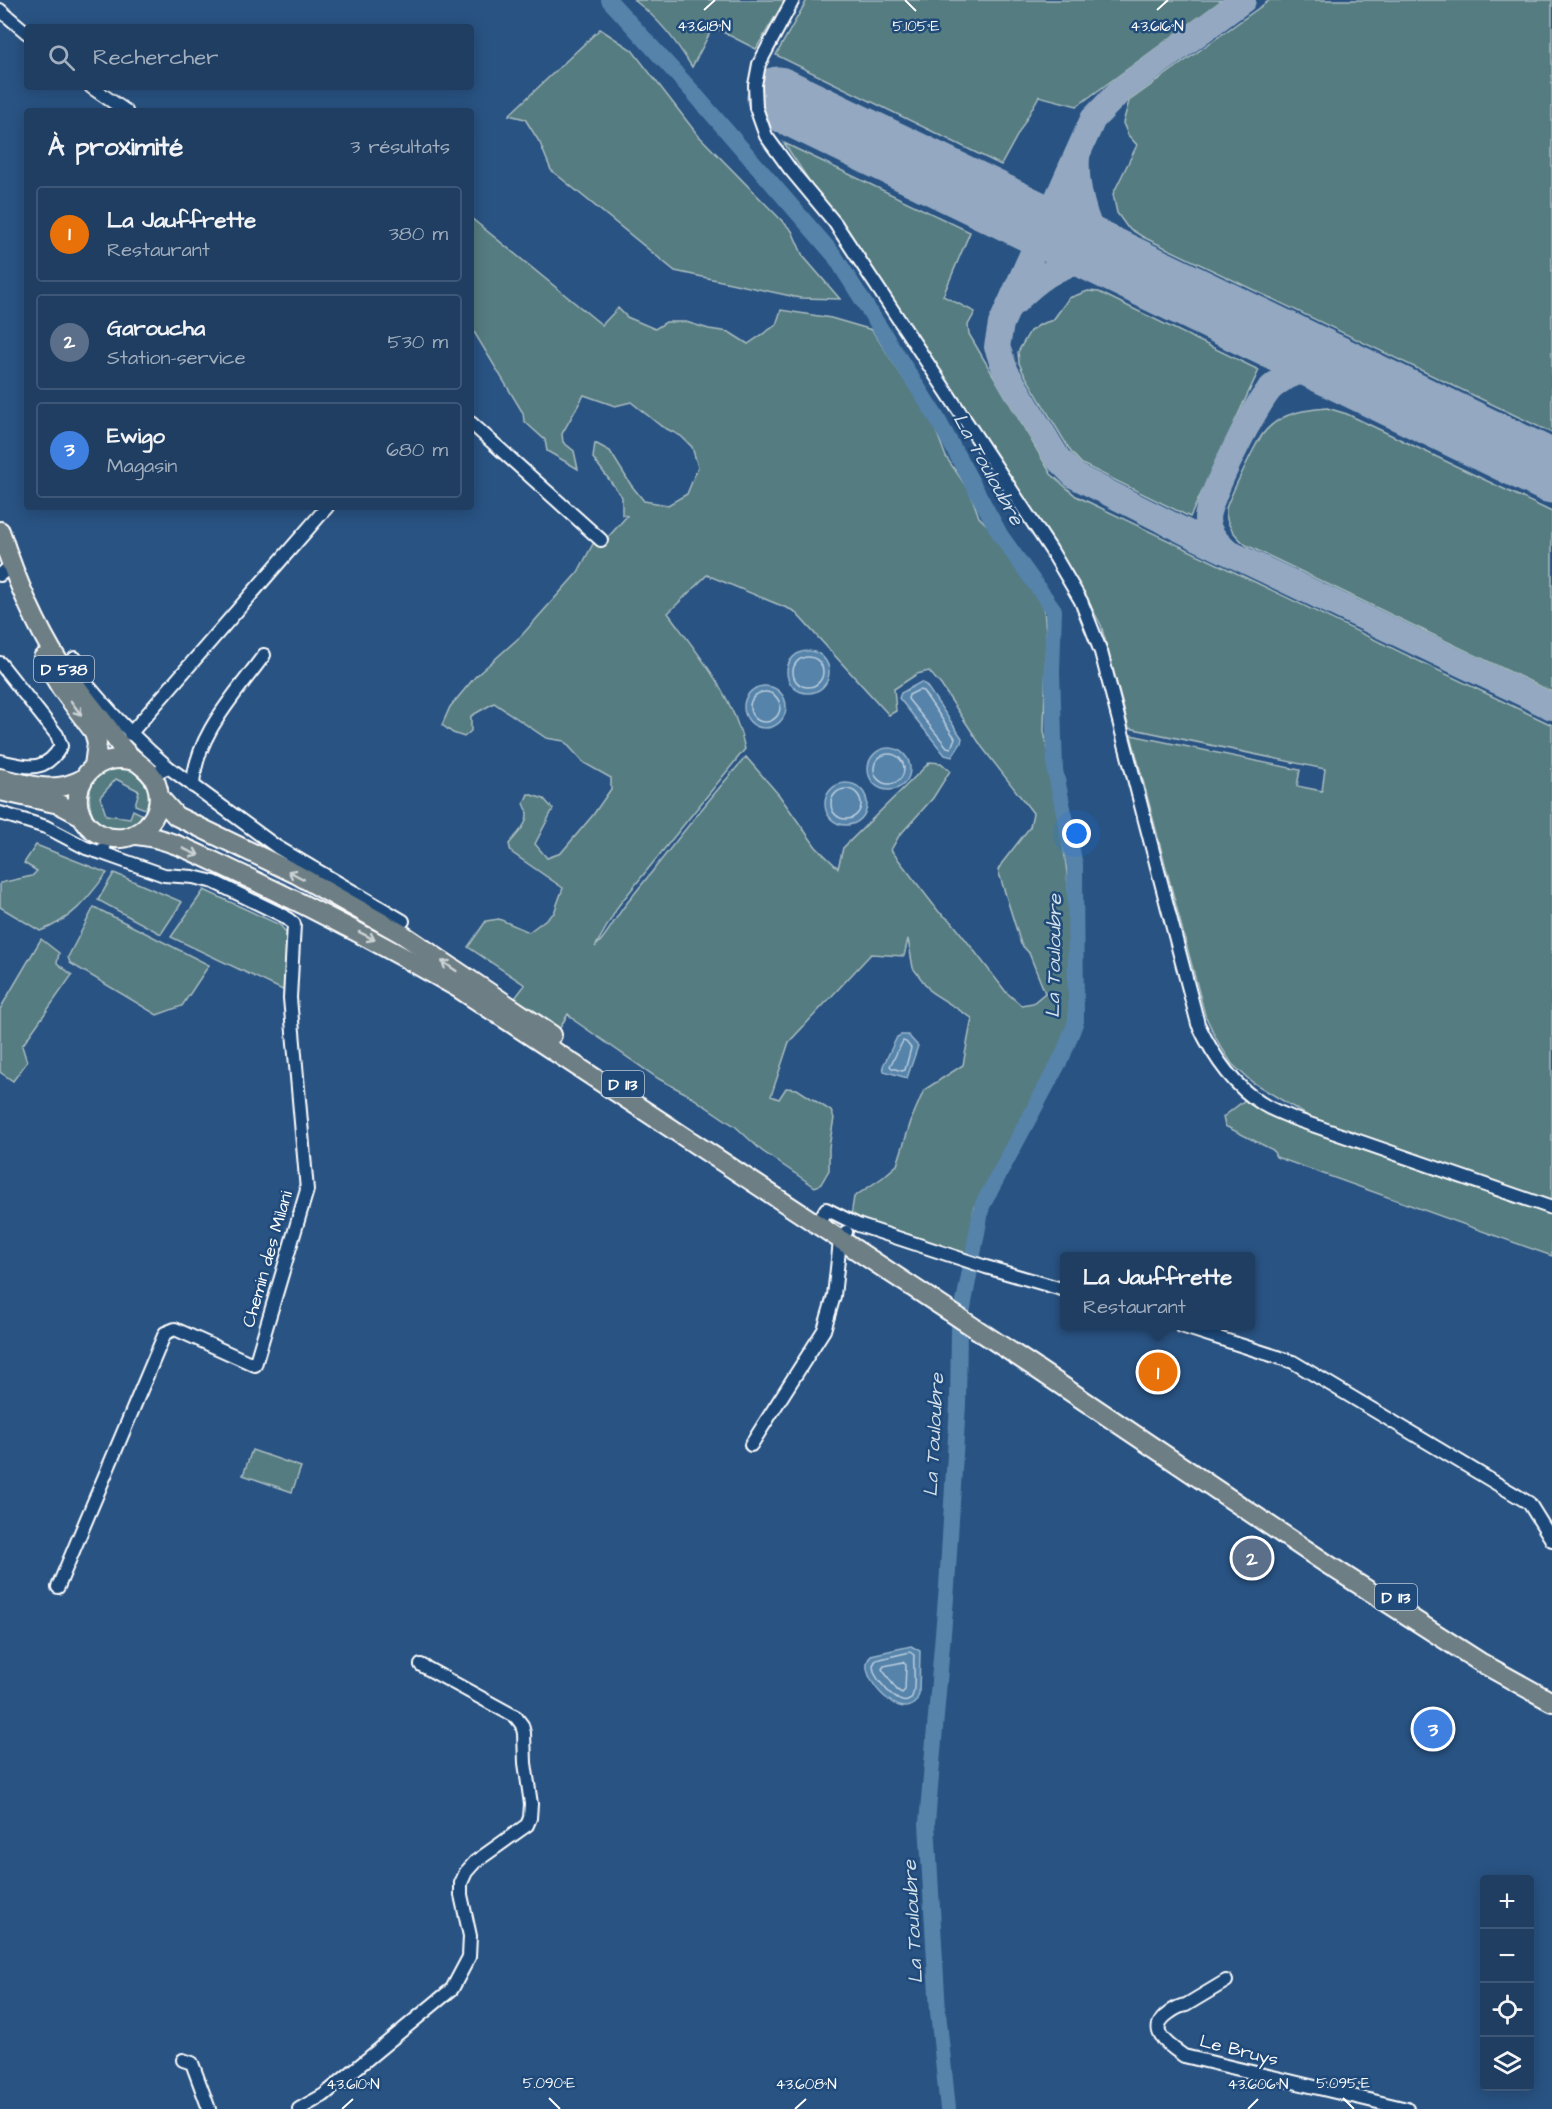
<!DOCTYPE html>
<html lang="fr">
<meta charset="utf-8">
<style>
body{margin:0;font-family:"Architects Daughter",sans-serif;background:#274568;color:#f1f3f6}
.controls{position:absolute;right:18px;bottom:18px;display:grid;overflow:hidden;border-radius:6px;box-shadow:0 3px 15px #0003}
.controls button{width:54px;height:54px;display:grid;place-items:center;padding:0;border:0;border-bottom:2px solid #3c5777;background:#1f3e62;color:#f1f3f6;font:30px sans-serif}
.you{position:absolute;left:1077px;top:834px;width:21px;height:21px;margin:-15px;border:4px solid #fff;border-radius:50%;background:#1a73e8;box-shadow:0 0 0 9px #1a73e833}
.badge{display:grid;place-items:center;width:39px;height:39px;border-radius:50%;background:#ffd166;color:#fff;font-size:20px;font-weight:700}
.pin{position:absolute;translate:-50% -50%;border:3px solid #fff;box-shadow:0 2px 6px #0006}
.popup{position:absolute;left:1060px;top:1252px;width:195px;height:78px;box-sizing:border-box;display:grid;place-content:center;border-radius:6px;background:#1f3e62;filter:drop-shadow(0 2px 4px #0005);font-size:20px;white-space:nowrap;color:#a1aebe}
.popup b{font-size:22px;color:#f1f3f6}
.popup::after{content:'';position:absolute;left:50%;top:100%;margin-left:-12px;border:12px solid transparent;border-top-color:#1f3e62}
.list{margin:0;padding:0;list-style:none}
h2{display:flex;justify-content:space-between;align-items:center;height:78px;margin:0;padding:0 24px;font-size:26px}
h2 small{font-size:20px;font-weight:400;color:#a1aebe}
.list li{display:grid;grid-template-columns:39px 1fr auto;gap:18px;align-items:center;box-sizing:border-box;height:96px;margin:0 12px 12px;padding:0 12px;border:2px solid #3c5777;border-radius:6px}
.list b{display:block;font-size:22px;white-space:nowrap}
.list p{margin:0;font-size:20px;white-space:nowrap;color:#a1aebe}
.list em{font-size:20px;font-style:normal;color:#a1aebe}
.icon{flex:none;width:33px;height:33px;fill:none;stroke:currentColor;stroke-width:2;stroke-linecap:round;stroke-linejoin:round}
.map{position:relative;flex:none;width:1552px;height:2109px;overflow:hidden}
.search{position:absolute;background:#1f3e62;box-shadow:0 3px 15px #0003;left:24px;top:24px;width:450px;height:66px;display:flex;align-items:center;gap:15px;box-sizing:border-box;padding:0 21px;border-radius:6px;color:#a1aebe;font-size:22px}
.panel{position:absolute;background:#1f3e62;box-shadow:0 3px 15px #0003;left:24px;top:108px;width:450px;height:402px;border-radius:6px}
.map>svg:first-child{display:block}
</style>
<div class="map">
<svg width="1552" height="2109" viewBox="0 0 1552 2109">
<rect width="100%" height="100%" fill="#295383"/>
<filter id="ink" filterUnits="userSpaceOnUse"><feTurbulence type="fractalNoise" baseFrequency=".0167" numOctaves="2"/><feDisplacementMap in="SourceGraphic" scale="12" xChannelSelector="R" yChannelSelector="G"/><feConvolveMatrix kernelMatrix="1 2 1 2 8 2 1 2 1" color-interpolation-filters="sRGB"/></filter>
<g filter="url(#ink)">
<g fill="#547b81" stroke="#aabdc0" stroke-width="1.5" fill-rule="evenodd">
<path d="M634,0H785L756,49L713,27L692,67C675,40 660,20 634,0Z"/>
<path d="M807,0H1222L1077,106L1039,96L1001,165L776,55Z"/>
<path d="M1270,0H1552V433L1143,237L1127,227L1117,213L1113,194L1137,145L1128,135L1123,123L1129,101Z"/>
<path d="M600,29L632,50L697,134L792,231L803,256L840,299L800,298L675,271L551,170L540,143L525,119L509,115Z"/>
<path d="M784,143L970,232L943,296L975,312L968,325L969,334L1051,474L1076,496L1552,725V1201L1326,1127L1252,1082L1232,1064L1218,1042L1205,1015L1131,735L1300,770L1297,786L1322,791L1325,769L1129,728L1101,625L1071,570L1021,499Z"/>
<path d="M471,218L602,325L618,308L627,317L655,329L666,322H686L709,329L729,332L748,344L776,325L781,310L831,318L872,330L933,423L946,457L970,492L979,517L992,530L1044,608L1046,633L1044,731L1058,804L1067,873L1073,956L1069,1027L1028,1112L1008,1144L974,1207L969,1256L851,1216L854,1197L882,1178L897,1165L912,1118L924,1090L963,1065L972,1018L931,992L913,968L908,939L904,956L871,954L789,1042L771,1096L779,1099L786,1088L797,1089L831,1111L834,1118L829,1147V1170L821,1184L815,1187L762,1151L736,1127L687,1094L659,1079L575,1021L568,1014L560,1028L515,998L525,985L468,947L486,921L499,919L529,932L554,913L563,888L511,852L509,844C520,830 533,821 524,803L528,794L544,799L553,809L535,844L547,858L561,853L593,815L611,789V778L584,763L564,741L546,738L494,703L471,716V731L464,737L453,733L442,725L450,707L475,677L522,635L578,572L594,542L609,536L627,516L622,515V497L593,458L595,443L610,451L631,485L644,501L668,505L687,494L698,467L692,447L681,436L661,426L631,402L615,406L584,395L562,434L563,442L574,451L578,469L547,451L545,440L524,421L523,413L471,327ZM707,575L794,611L889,715L896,711L894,689L917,674L929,671L941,685L982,747L1033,813L1030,827L1002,863L998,870L1021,944L1029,953L1045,993L1033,1003L1021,1005L1006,992L952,922L939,912L891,850L899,836L933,798L950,771L941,763L930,762L843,848L838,868L816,847L779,795L746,757C704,803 667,854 627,903C615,917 609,934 595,947L619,905L745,749C734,696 699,655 668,613Z"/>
<path d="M1088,291L1099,292L1259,370L1190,517L1082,464L1071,452L1023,372L1019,363L1018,352L1030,331L1041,324L1053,320L1069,298Z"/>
<path d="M1327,408L1347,414L1552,512V692L1246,545C1235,536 1225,524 1226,509C1227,502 1253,450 1258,441C1263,433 1269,426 1277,421C1292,411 1310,410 1327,408Z"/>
<path d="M119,766L132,769L150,785L151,804L145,809L135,805L139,791L116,779L100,797L106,815L130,818L133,810L141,814V819L132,829C125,829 115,831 109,828C87,821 84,791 97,776C102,771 112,769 119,766Z"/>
<path d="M36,845L107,873C88,898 72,920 40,931L0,907V883L32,876L37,871L24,863Z"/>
<path d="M114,873L182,902L161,934L98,900Z"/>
<path d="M204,890L280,925L288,935L287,992L171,937Z"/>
<path d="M94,907L209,965L182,1006L157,1015L70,963L68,957Z"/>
<path d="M41,939L59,953L57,963L72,975L22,1046L27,1062L13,1081L0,1072V1009Z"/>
<path d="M1245,1100L1288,1124L1552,1215V1256L1276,1157L1273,1150L1225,1126L1223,1117Z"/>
<path d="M252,1450L301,1467L292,1492L243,1475Z"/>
</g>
<g fill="#5583aa" stroke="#99b5cc" stroke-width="1.5">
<circle cx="808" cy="672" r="21"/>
<path d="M921,682L926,685L962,738L961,743L952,757L945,755L899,698L901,693Z"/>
<circle cx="765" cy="707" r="21"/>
<circle cx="889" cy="769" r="21"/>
<circle cx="846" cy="804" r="21"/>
<path d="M901,1035H908L918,1046L907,1078L884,1071L883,1066L897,1037Z"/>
<path d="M911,1646L920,1651L919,1694C909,1729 864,1684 867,1664C867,1661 869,1658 871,1655Z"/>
</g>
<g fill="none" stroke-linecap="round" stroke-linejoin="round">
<g stroke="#bbcddd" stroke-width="1.5">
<circle cx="808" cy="672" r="15"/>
<path d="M919,690L923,691L955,738L951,748L947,747L908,699L909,695Z"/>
<circle cx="765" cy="707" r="15"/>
<circle cx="889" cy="769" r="15"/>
<circle cx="846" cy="804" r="15"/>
<path d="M903,1041L906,1042L911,1048L905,1070L902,1071L892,1068L890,1066Z"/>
<path d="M910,1652L914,1655C913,1667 916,1682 913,1694C906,1716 879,1683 875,1674C874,1673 873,1666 873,1665L876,1660Z"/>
<path d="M903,1662L906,1665L905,1690L902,1693L897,1690L882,1669L884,1666Z"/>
</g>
<path stroke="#5583aa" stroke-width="16" d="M609,0L692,91L834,255L937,418L1001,536L1054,610L1052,671L1055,770L1075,865L1076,1021L1063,1055L982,1206L959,1329L958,1404L947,1586L927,1823L938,2012L948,2109"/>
<g stroke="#94a9c1" stroke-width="26">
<path d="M1243,0L1120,91L1093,119L1001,324L997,347L1006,372L1058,459L1075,476L1196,537L1552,707"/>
<path d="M1077,157C1075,185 1084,222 1099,245C1103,252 1111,257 1116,262"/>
<path d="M1015,302C1035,282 1058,263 1088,260C1097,259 1107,261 1116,262"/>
<path d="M1225,550C1216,542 1207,532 1207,519C1207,500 1257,400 1272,387C1292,369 1317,367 1342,371"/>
</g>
<path stroke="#94a9c1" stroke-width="63" d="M778,98L1552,472"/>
<defs>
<g id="minor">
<path d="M793,0L759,64L755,85L756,108L766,136L790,169L835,223L1051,550L1081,601L1101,652L1198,1024C1212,1054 1232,1085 1261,1103C1271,1110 1284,1114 1295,1119L1552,1208"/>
<path d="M0,10L27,33"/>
<path d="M91,87L126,111"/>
<path d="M471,423L601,540"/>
<path d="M0,575L12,565"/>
<path d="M75,658L71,662C78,675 88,685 97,696C119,722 142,745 168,767"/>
<path d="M0,663L57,735L61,746C45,774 27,767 0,761"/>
<path d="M130,734L327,507"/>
<path d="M152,775L168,767L277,847L403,921"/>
<path d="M193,786C195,735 236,694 264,655"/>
<path d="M0,813L46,827L86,848L102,853L104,848"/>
<path d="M817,1225L826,1209L858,1225L986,1267L1065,1290"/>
<path d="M1181,1326L1293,1362L1529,1503L1552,1540"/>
<path d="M751,1445L824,1330L834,1296L840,1241L846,1232"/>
<path d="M58,1587L165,1333L175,1329L255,1365L307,1190L290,998L294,924L284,916L214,882L193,877L164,875L102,853"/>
<path d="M1226,1981L1186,2005C1179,2006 1174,2009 1169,2013C1145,2030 1168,2045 1184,2056L1407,2109"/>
<path d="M183,2060L192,2063L209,2109"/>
<path d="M299,2109L324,2095L452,1989L469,1957L470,1936L461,1895V1883L466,1872L475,1862L527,1825L530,1818L531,1804L525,1763L524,1733L522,1725L516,1717L421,1665"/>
</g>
<g id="primary">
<path d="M0,531C15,577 34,623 60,664C75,686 93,708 109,729C114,737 119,745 125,751C135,763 150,768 156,783C169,816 134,849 102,835C58,816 77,747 135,761"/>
<path d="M43,658L61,688L94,732L97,743L94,766"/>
<path d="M0,778C30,785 54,795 83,779"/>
<path d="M0,791L59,804L82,816"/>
<path d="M159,797L176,816L296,874L402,934L552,1035"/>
<path d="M136,835C172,838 205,858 238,873C313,908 386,946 458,988L1031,1365L1327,1564L1480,1662L1552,1702"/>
</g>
</defs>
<use href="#minor" stroke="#fff" stroke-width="16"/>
<use href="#primary" stroke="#fff" stroke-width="22"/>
<use href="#minor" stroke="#1f4a7a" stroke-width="12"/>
<use href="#primary" stroke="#6d7e84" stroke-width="18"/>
</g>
<defs><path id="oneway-shaft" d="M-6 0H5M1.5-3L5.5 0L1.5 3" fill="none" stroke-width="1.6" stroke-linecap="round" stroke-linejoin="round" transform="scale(1.5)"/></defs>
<g stroke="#ccd2d4">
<use href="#oneway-shaft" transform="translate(76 708) rotate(54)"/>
<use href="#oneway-shaft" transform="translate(191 852) rotate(24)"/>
<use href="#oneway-shaft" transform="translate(296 875) rotate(-152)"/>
<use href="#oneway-shaft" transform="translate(367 936) rotate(27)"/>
<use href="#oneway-shaft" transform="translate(449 966) rotate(-146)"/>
</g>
</g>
<path fill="none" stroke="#fff" stroke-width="2" d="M905,0L916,11M704,10L715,0M1157,10L1168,0M549,2098L560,2109M1343,2098L1354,2109M342,2109L353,2099M795,2109L806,2099M1248,2109L1258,2099"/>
<g text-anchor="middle" stroke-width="5" stroke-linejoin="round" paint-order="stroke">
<g fill="#1f4a7a" stroke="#bcc9d7" stroke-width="1.5">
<rect x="34" y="656" width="60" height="26" rx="4.5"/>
<rect x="602" y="1071" width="42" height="26" rx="4.5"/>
<rect x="1375" y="1584" width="42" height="26" rx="4.5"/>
</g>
<g font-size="16" font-weight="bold" fill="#fff">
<text x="64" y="675">D 538</text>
<text x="623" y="1090">D 113</text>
<text x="1396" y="1603">D 113</text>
</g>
<g font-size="18" fill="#fff" stroke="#1f4a7a">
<text transform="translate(267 1259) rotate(-74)" y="6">Chemin des Milani</text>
<text transform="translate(1239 2050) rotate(14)" y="6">Le Bruys</text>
</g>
<g font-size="20" font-style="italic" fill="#d4e0ea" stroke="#1f4a7a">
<text transform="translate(989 469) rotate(61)" y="7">La Touloubre</text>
<text transform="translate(1053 956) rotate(-89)" y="7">La Touloubre</text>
<text transform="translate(933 1435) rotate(-87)" y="7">La Touloubre</text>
<text transform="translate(912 1922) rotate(-93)" y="7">La Touloubre</text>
</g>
</g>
<g font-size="15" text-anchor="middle" fill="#fff" stroke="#1f4a7a" stroke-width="5" stroke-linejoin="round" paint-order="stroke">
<text x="704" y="31">43.618°N</text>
<text x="1157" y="31">43.616°N</text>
<text x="916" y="31">5.105°E</text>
<text x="549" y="2088">5.090°E</text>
<text x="1343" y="2088">5.095°E</text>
<text x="353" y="2089">43.610°N</text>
<text x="806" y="2089">43.608°N</text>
<text x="1258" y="2089">43.606°N</text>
</g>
</svg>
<div class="controls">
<button>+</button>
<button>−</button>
<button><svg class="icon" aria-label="locate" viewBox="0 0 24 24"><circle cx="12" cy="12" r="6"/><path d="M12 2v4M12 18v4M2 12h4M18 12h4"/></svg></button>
<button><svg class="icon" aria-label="layers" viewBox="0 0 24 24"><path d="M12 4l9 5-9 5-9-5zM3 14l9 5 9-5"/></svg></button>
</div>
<div class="you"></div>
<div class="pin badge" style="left:1158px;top:1372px;background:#e8710a">1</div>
<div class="popup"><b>La Jauffrette</b>Restaurant</div>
<div class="pin badge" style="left:1252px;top:1558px;background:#5c6f8a">2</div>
<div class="pin badge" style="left:1433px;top:1729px;background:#3f7fe0">3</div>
<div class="search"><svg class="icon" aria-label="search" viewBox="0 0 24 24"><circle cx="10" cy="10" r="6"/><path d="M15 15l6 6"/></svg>Rechercher</div>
<section class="panel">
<h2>À proximité<small>3 résultats</small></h2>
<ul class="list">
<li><span class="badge" style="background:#e8710a">1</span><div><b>La Jauffrette</b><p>Restaurant</p></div><em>380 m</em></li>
<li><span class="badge" style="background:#5c6f8a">2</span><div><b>Garoucha</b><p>Station-service</p></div><em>530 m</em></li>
<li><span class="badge" style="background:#3f7fe0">3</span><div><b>Ewigo</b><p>Magasin</p></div><em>680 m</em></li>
</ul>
</section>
</div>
